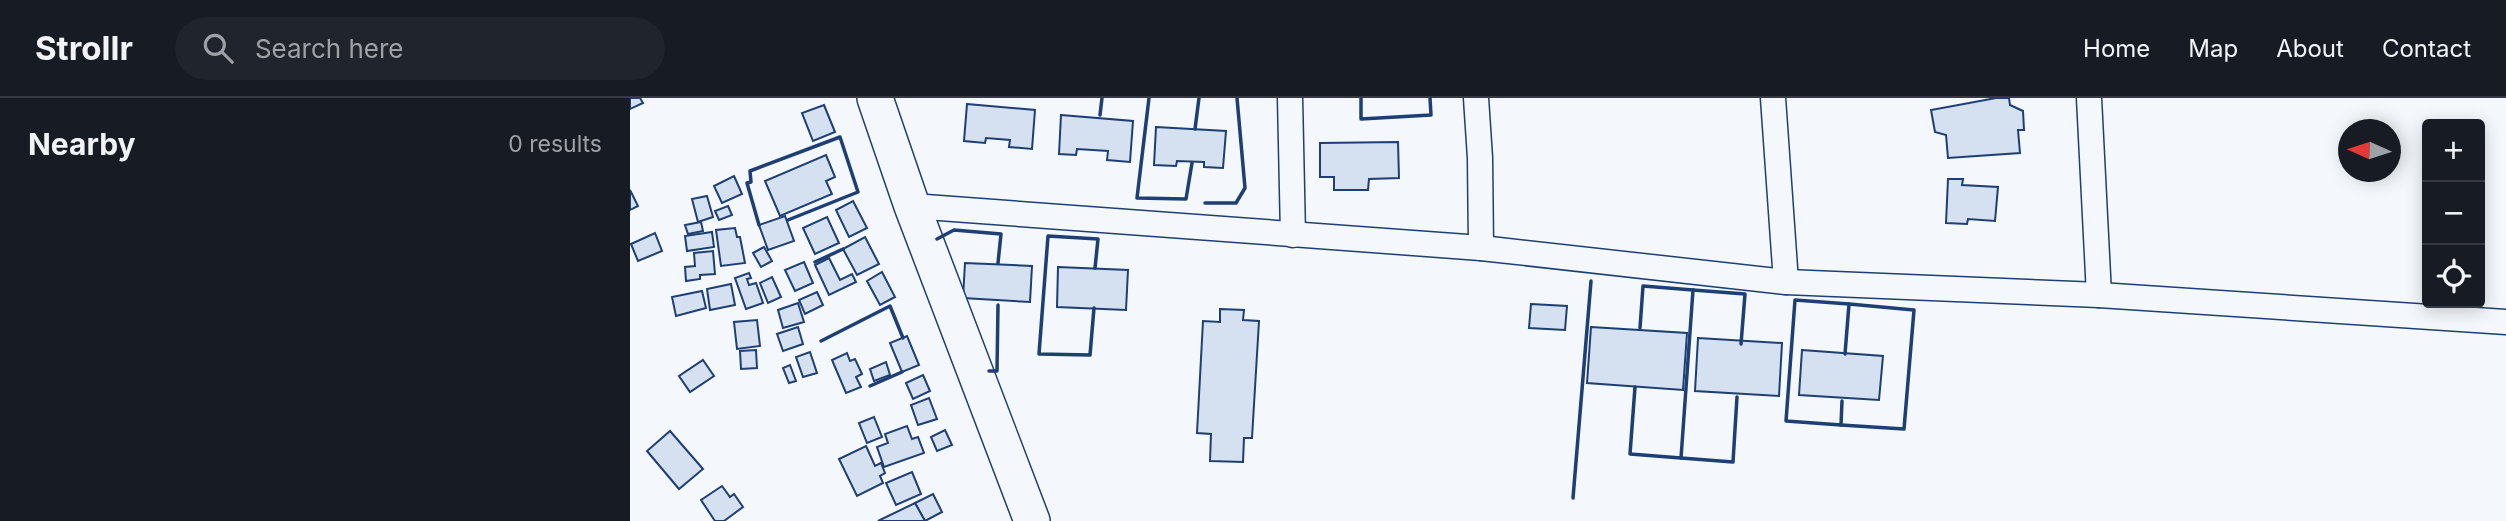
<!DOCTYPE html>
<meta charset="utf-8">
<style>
body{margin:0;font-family:Inter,sans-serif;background:#20242c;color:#f1f3f6}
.controls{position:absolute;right:21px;top:21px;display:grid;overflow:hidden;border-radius:7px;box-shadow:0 4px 18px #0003}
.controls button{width:63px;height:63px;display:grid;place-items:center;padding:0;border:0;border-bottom:2px solid #363941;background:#171b24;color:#f1f3f6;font:35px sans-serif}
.compass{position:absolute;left:1708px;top:21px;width:63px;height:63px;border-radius:50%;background:#171b24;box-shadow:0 4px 18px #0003;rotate:273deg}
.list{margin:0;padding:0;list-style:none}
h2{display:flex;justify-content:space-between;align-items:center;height:91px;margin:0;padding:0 28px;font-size:30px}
h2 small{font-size:23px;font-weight:400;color:#9ea1a6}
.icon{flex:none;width:38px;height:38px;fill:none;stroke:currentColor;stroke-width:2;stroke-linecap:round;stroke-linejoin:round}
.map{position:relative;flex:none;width:1876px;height:423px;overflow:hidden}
header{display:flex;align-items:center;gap:42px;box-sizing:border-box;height:98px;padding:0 35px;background:#171b24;border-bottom:2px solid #363941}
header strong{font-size:33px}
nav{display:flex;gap:38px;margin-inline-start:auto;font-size:24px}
.search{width:490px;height:63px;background:#20242c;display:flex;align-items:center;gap:18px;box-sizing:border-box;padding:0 24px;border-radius:38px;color:#9ea1a6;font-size:26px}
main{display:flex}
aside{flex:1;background:#171b24}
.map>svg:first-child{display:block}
</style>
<header>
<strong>Strollr</strong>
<div class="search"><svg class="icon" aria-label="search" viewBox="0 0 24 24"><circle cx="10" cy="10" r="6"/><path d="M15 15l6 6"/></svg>Search here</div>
<nav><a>Home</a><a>Map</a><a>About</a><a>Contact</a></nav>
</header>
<main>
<aside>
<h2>Nearby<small>0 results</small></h2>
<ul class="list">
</ul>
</aside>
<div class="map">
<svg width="1876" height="423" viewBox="0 0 1876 423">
<rect width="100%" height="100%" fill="#f4f7fb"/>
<g fill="#d5e0f0" stroke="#1d3f73" stroke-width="2">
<path d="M0,0H10L13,5L0,11Z"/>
<path d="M1366,0H1379L1380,7L1393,13L1394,32H1388L1390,55L1318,60L1316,37L1305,34L1301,12Z"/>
<path d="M337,6L405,12L402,51L379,49L380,42L356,40L355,45L334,43Z"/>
<path d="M194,7L205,34L183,43L172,15Z"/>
<path d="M431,17L503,23L500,64L477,62L478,53L447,51L446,57L429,56Z"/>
<path d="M526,29L596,33L593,70L574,69V64L547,63L546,68L524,67Z"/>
<path d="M768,44L769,80L739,81L738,92H704V79H690V45Z"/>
<path d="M196,57L205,79L196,83L202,96L150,118L135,83Z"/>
<path d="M104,78L112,96L92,105L84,88Z"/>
<path d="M1318,81H1333L1332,87L1368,89L1365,123L1338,121L1337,126L1316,125Z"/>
<path d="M0,92L8,108L0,112Z"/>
<path d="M77,98L83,119L68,124L62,101Z"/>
<path d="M223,103L237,130L219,139L206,112Z"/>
<path d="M98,108L102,117L89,122L85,113Z"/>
<path d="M155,118L164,143L138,152L129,127Z"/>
<path d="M197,119L209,145L185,156L173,130Z"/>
<path d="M71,124L73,133L58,136L55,127Z"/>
<path d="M105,130L107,139H110L115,165L91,168L86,132Z"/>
<path d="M82,134L84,149L57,153L55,138Z"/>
<path d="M25,135L32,153L8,163L1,146Z"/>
<path d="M235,139L249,166L227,177L213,151Z"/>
<path d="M134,149L142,163L131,169L123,155Z"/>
<path d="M83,153L85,176L70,177V181L56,183L55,169L65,168L64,155Z"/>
<path d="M199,160L210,182L222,176L226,184L199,197L185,167Z"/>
<path d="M174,164L183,185L165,193L155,172Z"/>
<path d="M335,165L402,168L400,204L333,200Z"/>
<path d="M428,169L498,172L496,212L427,209Z"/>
<path d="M252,174L265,199L250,207L237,183Z"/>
<path d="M119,175L121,180L117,181L119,187L126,185L133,205L116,211L105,180Z"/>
<path d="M142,179L151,199L138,205L130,185Z"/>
<path d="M101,186L105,207L80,212L77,191Z"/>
<path d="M72,193L76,210L46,218L42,199Z"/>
<path d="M187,194L193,207L175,216L169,202Z"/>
<path d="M168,205L174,224L153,230L148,212Z"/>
<path d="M901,206L937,208L935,232L899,230Z"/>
<path d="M590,211L614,212L613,222L629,223L622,340H614L613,364L580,363L581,336L567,335L573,223L590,224Z"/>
<path d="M127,222L130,248L107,251L104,224Z"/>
<path d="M168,229L173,246L153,253L147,236Z"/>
<path d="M961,229L1057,235L1053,292L957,285Z"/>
<path d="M277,238L289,267L272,274L260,245Z"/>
<path d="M1068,240L1152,245L1149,298L1065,293Z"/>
<path d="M126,252L127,270L111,271L110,253Z"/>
<path d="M1172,252L1253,258L1249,302L1169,297Z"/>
<path d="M180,254L187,275L173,279L166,259Z"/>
<path d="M217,255L220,263L225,261L232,276L226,279L231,289L216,295L202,262Z"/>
<path d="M73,262L84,278L60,294L49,278Z"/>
<path d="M256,264L260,277L244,283L240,271Z"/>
<path d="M160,267L166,283L159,285L153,270Z"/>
<path d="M293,277L300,293L283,301L276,285Z"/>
<path d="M299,300L307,321L288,327L281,307Z"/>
<path d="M244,319L252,339L237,345L229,325Z"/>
<path d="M277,328L282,341L288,339L294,355L254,369L247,349L258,345L255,336Z"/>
<path d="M315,332L322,347L307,353L301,339Z"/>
<path d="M40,333L73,371L49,391L17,353Z"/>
<path d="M236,348L245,368L251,365L255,375L250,378L253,385L227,398L209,361Z"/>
<path d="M282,374L291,396L266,407L256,385Z"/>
<path d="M92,388L100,399L104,396L113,409L94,423H85L71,402Z"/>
<path d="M303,396L312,414L295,423L285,405Z"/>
<path d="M285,405L295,423H248Z"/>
</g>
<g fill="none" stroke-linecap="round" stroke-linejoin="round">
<defs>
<g id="street">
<path d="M660,0L663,137"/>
<path d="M846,0L850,60L851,150L1156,184L1469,197L1876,224"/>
<path d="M1143,0L1156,184"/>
<path d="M1459,0L1469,197"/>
<path d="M282,108L851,150"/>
</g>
<path id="secondary" d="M245,0L282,108L402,423"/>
</defs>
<use href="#street" stroke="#1d3f73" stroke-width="27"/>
<use href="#secondary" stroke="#1d3f73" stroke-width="38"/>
<use href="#street" stroke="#f4f7fb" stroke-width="24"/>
<use href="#secondary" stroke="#f4f7fb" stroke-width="35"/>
<g stroke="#1d3f73" stroke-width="3.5">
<path d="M519,0L507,100L556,101L562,65"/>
<path d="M731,0V21L801,17L800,0"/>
<path d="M470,17L472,0"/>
<path d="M565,31L569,0"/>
<path d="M575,105H606L615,90L607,0"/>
<path d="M129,127L117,85L121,84L120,73L210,39L228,94L158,122"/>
<path d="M307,141L324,132L371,136L368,165"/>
<path d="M185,164L213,151"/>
<path d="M1063,192L1115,196L1111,246"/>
<path d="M464,210L460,257L409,256L418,138L468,141L465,170"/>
<path d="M191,243L260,208L273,240"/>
<path d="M359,273H367L368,207"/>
<path d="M240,288L272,274"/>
<path d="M1005,289L1000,356L1051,360L1063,192L1013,188L1010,230"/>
<path d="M1212,303L1211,327L1156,323L1165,202L1219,206L1215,256"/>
<path d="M1211,327L1274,331L1284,212L1219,206"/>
<path d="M1051,360L1103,364L1107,299"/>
<path d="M943,400L961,183"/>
</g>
</g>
</svg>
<div class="controls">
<button>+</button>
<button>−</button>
<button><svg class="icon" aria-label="locate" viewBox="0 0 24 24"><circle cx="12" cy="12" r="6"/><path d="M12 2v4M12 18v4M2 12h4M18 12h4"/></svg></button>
</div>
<svg class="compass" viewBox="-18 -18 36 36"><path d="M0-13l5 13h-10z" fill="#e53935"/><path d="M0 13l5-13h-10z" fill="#9ea1a6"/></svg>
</div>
</main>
